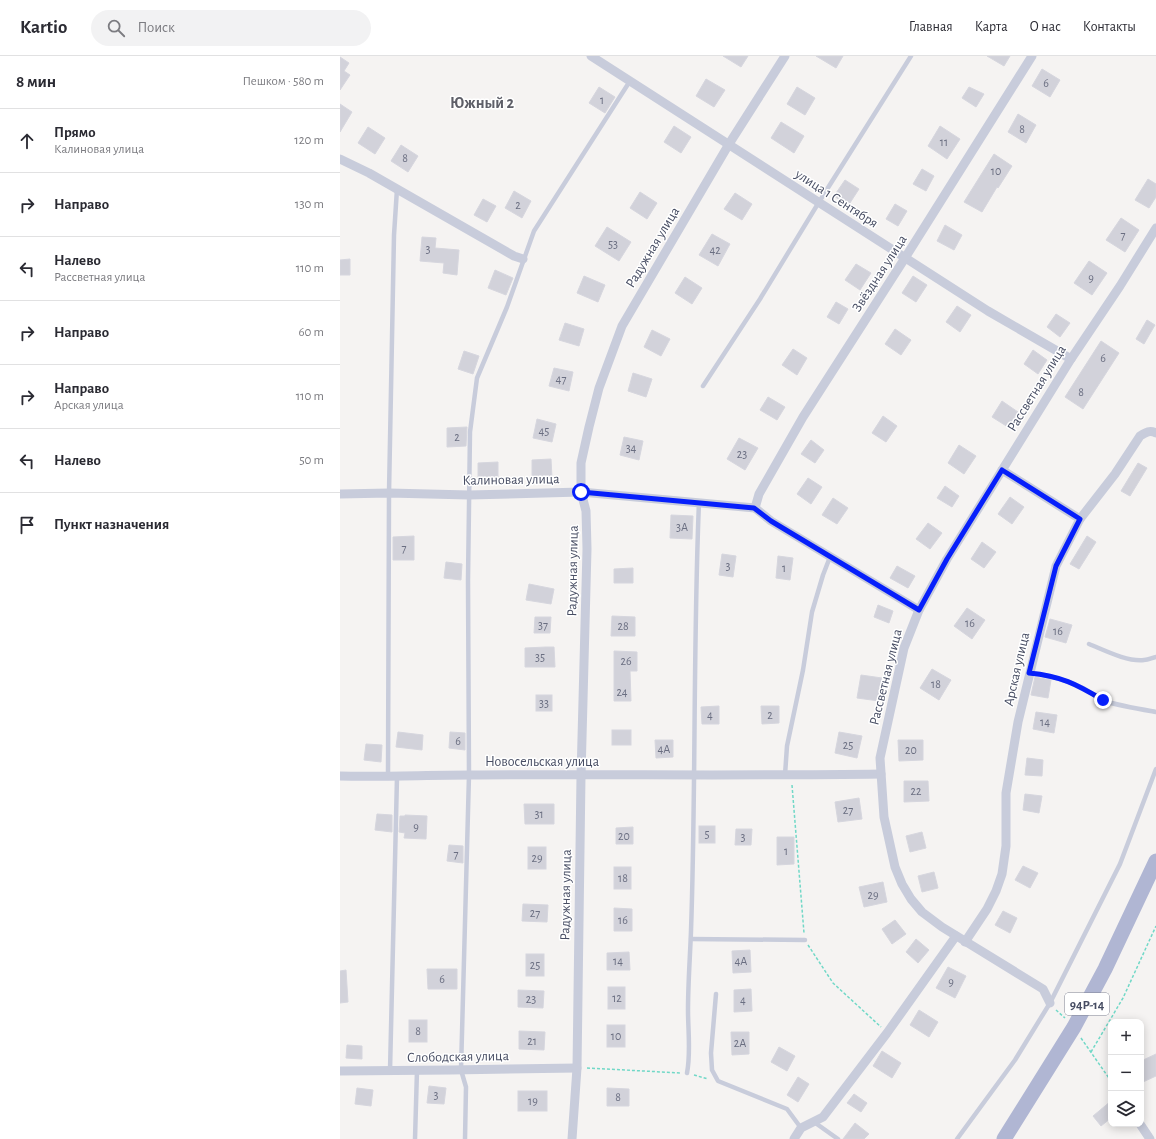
<!DOCTYPE html>
<html lang="ru">
<meta charset="utf-8">
<style>
body{margin:0;font-family:"Alegreya Sans",sans-serif;background:#f2f2f3;color:#2b2b33}
.controls{position:absolute;right:12px;bottom:12px;display:grid;overflow:hidden;border-radius:8px;box-shadow:0 2px 10px #0003}
.controls button{width:36px;height:36px;display:grid;place-items:center;padding:0;border:0;border-bottom:1px solid #e1e1e2;background:#fff;color:#2b2b33;font:20px sans-serif}
.stop{position:absolute;width:12px;height:12px;margin:-9px;border:3px solid #061ffb;border-radius:50%;background:#fff}
.stop.end{background:#061ffb;border-color:#fff;box-shadow:0 1px 4px #0008}
.list{margin:0;padding:0;list-style:none}
h2{display:flex;justify-content:space-between;align-items:center;height:52px;margin:0;padding:0 16px;font-size:17px}
h2 small{font-size:13px;font-weight:400;color:#7c7c81}
.list li{display:grid;grid-template-columns:26px 1fr auto;gap:12px;align-items:center;box-sizing:border-box;height:64px;padding:0 16px;border-top:1px solid #e1e1e2}
.list b{display:block;font-size:15px;white-space:nowrap}
.list p{margin:0;font-size:13px;white-space:nowrap;color:#7c7c81}
.list em{font-size:13px;font-style:normal;color:#7c7c81}
.icon{flex:none;width:22px;height:22px;fill:none;stroke:currentColor;stroke-width:2;stroke-linecap:round;stroke-linejoin:round}
.map{position:relative;flex:none;width:816px;height:1083px;overflow:hidden}
header{display:flex;align-items:center;gap:24px;box-sizing:border-box;height:56px;padding:0 20px;background:#fff;border-bottom:1px solid #e1e1e2}
header strong{font-size:19px}
nav{display:flex;gap:22px;margin-inline-start:auto;font-size:14px}
.search{width:280px;height:36px;background:#f2f2f3;display:flex;align-items:center;gap:10px;box-sizing:border-box;padding:0 14px;border-radius:22px;color:#7c7c81;font-size:15px}
main{display:flex}
aside{flex:1;background:#fff}
.map>svg:first-child{display:block}
</style>
<header>
<strong>Kartio</strong>
<div class="search"><svg class="icon" aria-label="search" viewBox="0 0 24 24"><circle cx="10" cy="10" r="6"/><path d="M15 15l6 6"/></svg>Поиск</div>
<nav><a>Главная</a><a>Карта</a><a>О нас</a><a>Контакты</a></nav>
</header>
<main>
<aside>
<h2>8 мин<small>Пешком · 580 m</small></h2>
<ul class="list">
<li><svg class="icon" aria-label="ahead" viewBox="0 0 24 24"><path d="M12 20V5M6 11l6-6 6 6"/></svg><div><b>Прямо</b><p>Калиновая улица</p></div><em>120 m</em></li>
<li><svg class="icon" aria-label="right" viewBox="0 0 24 24"><path d="M7 20v-9h11M14 6l5 5-5 5"/></svg><div><b>Направо</b></div><em>130 m</em></li>
<li><svg class="icon" aria-label="left" viewBox="0 0 24 24"><path d="M17 20v-9H6M10 6l-5 5 5 5"/></svg><div><b>Налево</b><p>Рассветная улица</p></div><em>110 m</em></li>
<li><svg class="icon" aria-label="right" viewBox="0 0 24 24"><path d="M7 20v-9h11M14 6l5 5-5 5"/></svg><div><b>Направо</b></div><em>60 m</em></li>
<li><svg class="icon" aria-label="right" viewBox="0 0 24 24"><path d="M7 20v-9h11M14 6l5 5-5 5"/></svg><div><b>Направо</b><p>Арская улица</p></div><em>110 m</em></li>
<li><svg class="icon" aria-label="left" viewBox="0 0 24 24"><path d="M17 20v-9H6M10 6l-5 5 5 5"/></svg><div><b>Налево</b></div><em>50 m</em></li>
<li><svg class="icon" aria-label="arrive" viewBox="0 0 24 24"><path d="M6 21V4h12l-3 4 3 4H6"/></svg><div><b>Пункт назначения</b></div></li>
</ul>
</aside>
<div class="map">
<svg width="816" height="1083" viewBox="0 0 816 1083">
<rect width="100%" height="100%" fill="#f5f3f2"/>
<g fill="#d2d2da" stroke="#d6d6de">
<path d="M383,0H408L401,11Z"/>
<path d="M476,0H503L496,12Z"/>
<path d="M647,0H670L664,10Z"/>
<path d="M0,1L9,7L4,15L10,19L0,34Z"/>
<path d="M702,13L720,24L710,41L692,30Z"/>
<path d="M366,23L385,34L374,51L356,40Z"/>
<path d="M259,31L275,41L265,57L249,47Z"/>
<path d="M457,31L475,42L465,59L447,48Z"/>
<path d="M629,31L644,38L636,51L622,42Z"/>
<path d="M0,48L12,56L0,76Z"/>
<path d="M678,58L696,69L686,87L668,76Z"/>
<path d="M441,66L464,80L454,97L431,82Z"/>
<path d="M334,70L351,81L341,97L324,86Z"/>
<path d="M600,70L620,83L607,103L588,90Z"/>
<path d="M28,71L45,82L35,98L18,87Z"/>
<path d="M61,89L78,100L68,116L51,105Z"/>
<path d="M654,98L672,110L658,132L657,131L642,156L624,146Z"/>
<path d="M582,113L594,120L586,135L573,128Z"/>
<path d="M808,123L816,128V141L809,152L795,144Z"/>
<path d="M505,124L519,133L508,150L494,140Z"/>
<path d="M174,135L191,145L182,162L165,152Z"/>
<path d="M300,136L317,147L307,163L290,152Z"/>
<path d="M395,137L412,148L402,164L384,153Z"/>
<path d="M143,143L156,150L147,166L134,159Z"/>
<path d="M555,148L567,155L558,170L546,163Z"/>
<path d="M781,162L799,174L785,196L766,184Z"/>
<path d="M605,169L622,179L614,194L597,185Z"/>
<path d="M267,171L291,186L279,205L255,190Z"/>
<path d="M372,178L390,188L378,210L359,199Z"/>
<path d="M82,181L96,182L95,192L119,194L117,219L103,217L104,207L80,205Z"/>
<path d="M10,203V219H0V204Z"/>
<path d="M749,205L767,217L752,239L734,227Z"/>
<path d="M516,208L531,217L520,234L505,224Z"/>
<path d="M155,214L173,222L166,239L148,232Z"/>
<path d="M244,220L265,229L258,246L237,237Z"/>
<path d="M573,220L587,229L576,246L562,237Z"/>
<path d="M345,221L362,232L352,248L335,237Z"/>
<path d="M496,246L508,253L499,268L487,261Z"/>
<path d="M617,250L631,259L620,276L606,266Z"/>
<path d="M716,258L730,267L720,281L707,271Z"/>
<path d="M807,264L815,269L804,288L796,283Z"/>
<path d="M225,267L244,273L239,290L219,284Z"/>
<path d="M555,273L571,284L561,299L545,288Z"/>
<path d="M312,274L330,283L321,300L304,291Z"/>
<path d="M761,285L779,297L743,353L725,341Z"/>
<path d="M453,293L467,302L457,319L442,309Z"/>
<path d="M693,294L707,304L698,318L684,308Z"/>
<path d="M124,295L139,300L133,318L118,313Z"/>
<path d="M214,312L233,316L229,335L209,330Z"/>
<path d="M293,317L312,323L306,341L288,335Z"/>
<path d="M428,341L445,351L437,364L420,354Z"/>
<path d="M662,345L678,356L668,371L652,361Z"/>
<path d="M543,360L557,370L546,386L532,377Z"/>
<path d="M197,363L216,368L212,386L193,382Z"/>
<path d="M127,371L126,390L107,391V372Z"/>
<path d="M284,381L303,385L299,404L280,399Z"/>
<path d="M399,382L418,392L405,414L387,403Z"/>
<path d="M471,384L484,394L475,407L461,398Z"/>
<path d="M619,389L636,400L624,418L608,407Z"/>
<path d="M211,403L212,422L192,423V404Z"/>
<path d="M158,406V425L138,426V407Z"/>
<path d="M798,407L807,412L790,440L781,435Z"/>
<path d="M468,422L482,431L471,448L457,438Z"/>
<path d="M605,430L619,440L612,451L597,442Z"/>
<path d="M670,441L684,451L672,468L658,458Z"/>
<path d="M493,442L508,452L497,468L482,459Z"/>
<path d="M331,459L353,460L352,483L330,482Z"/>
<path d="M588,467L602,477L590,493L576,483Z"/>
<path d="M74,480V504H53V481Z"/>
<path d="M747,480L756,486L739,513L730,508Z"/>
<path d="M642,486L656,496L644,512L631,503Z"/>
<path d="M382,498L396,500L393,521L379,519Z"/>
<path d="M438,500L453,502L450,524L436,522Z"/>
<path d="M106,506L122,508L121,524L104,522Z"/>
<path d="M557,510L575,520L568,532L550,522Z"/>
<path d="M293,512V527H274V513Z"/>
<path d="M189,528L214,533L211,548L186,544Z"/>
<path d="M538,549L553,555L549,567L534,561Z"/>
<path d="M627,552L645,564L632,583L614,570Z"/>
<path d="M272,560L295,561V580H271Z"/>
<path d="M195,561H211L210,577H194Z"/>
<path d="M710,563L732,569L726,587L705,581Z"/>
<path d="M206,591H214L215,611H185V592Z"/>
<path d="M274,595L297,596V615H290L291,645H274Z"/>
<path d="M592,613L611,624L599,644L580,632Z"/>
<path d="M521,619L542,622L539,645L517,642Z"/>
<path d="M695,621L711,624L708,642L691,639Z"/>
<rect x="196" y="639" width="16" height="16"/>
<path d="M379,650V668H362L361,651Z"/>
<path d="M421,650H439V667L422,668Z"/>
<path d="M696,656L717,659L714,677L693,673Z"/>
<rect x="272" y="674" width="19" height="15"/>
<path d="M58,676L83,679L82,694L56,691Z"/>
<path d="M110,676L125,677V694L109,692Z"/>
<path d="M499,676L522,680L517,702L495,697Z"/>
<path d="M315,684H333V701L316,702Z"/>
<path d="M558,684H583V704L559,705Z"/>
<path d="M26,688L42,689L41,706L24,704Z"/>
<path d="M687,702L703,704L702,720L685,719Z"/>
<path d="M564,725H588L589,745L564,746Z"/>
<path d="M685,738L702,740L699,757L683,754Z"/>
<path d="M519,742L522,763L498,766L495,746Z"/>
<path d="M184,748H214V768H185Z"/>
<path d="M37,758L52,759V776L35,774Z"/>
<path d="M65,759L87,760L86,783L64,782L65,777L59,776L60,760H65Z"/>
<rect x="359" y="770" width="16" height="17"/>
<path d="M293,771V788H276V772Z"/>
<path d="M396,773H412L411,789H395Z"/>
<path d="M582,776L586,792L570,796L566,780Z"/>
<path d="M437,781H454V808L437,809Z"/>
<path d="M109,789L123,790V807L107,805Z"/>
<rect x="188" y="791" width="18" height="22"/>
<path d="M683,810L698,817L690,832L675,824Z"/>
<rect x="274" y="811" width="17" height="22"/>
<path d="M594,816L598,832L582,836L578,820Z"/>
<path d="M543,826L547,846L524,851L519,831Z"/>
<path d="M183,848L208,849L207,866L182,865Z"/>
<path d="M274,852L292,853V875H274Z"/>
<path d="M663,855L677,862L670,877L655,869Z"/>
<path d="M555,864L566,878L552,888L542,873Z"/>
<path d="M576,883L589,894L578,907L566,896Z"/>
<path d="M410,894L411,916L393,917L392,895Z"/>
<path d="M289,896L290,914H267V897Z"/>
<rect x="186" y="898" width="18" height="22"/>
<path d="M608,911L626,920L615,942L596,932Z"/>
<path d="M87,913H117V933H88Z"/>
<path d="M6,914L8,946L0,947V915Z"/>
<rect x="268" y="931" width="17" height="22"/>
<path d="M411,933L412,955L394,956V934Z"/>
<path d="M178,934L204,935L203,952L178,951Z"/>
<path d="M579,954L598,966L589,981L570,969Z"/>
<rect x="69" y="964" width="18" height="22"/>
<rect x="267" y="969" width="18" height="22"/>
<path d="M179,975L205,976L204,994L179,993Z"/>
<path d="M391,976H409V998L392,999Z"/>
<path d="M7,989L22,990V1003L6,1002Z"/>
<path d="M439,991L455,1000L447,1015L431,1006Z"/>
<path d="M542,995L561,1007L552,1022L533,1010Z"/>
<path d="M816,998V1020L803,1026L801,1021V1005Z"/>
<path d="M458,1021L469,1028L458,1046L447,1039Z"/>
<path d="M89,1030L106,1032L104,1048L87,1047Z"/>
<path d="M17,1032L33,1034L31,1050L15,1048Z"/>
<path d="M267,1032L289,1033V1050H267Z"/>
<rect x="178" y="1035" width="29" height="20"/>
<path d="M514,1038L527,1047L521,1056L507,1047Z"/>
<path d="M771,1045V1062L761,1070L753,1060Z"/>
<path d="M515,1067L529,1078L524,1083H503Z"/>
</g>
<g fill="none" stroke-linecap="round" stroke-linejoin="round">
<g stroke="#71d8c7" stroke-width="1.5" stroke-dasharray="3 2" stroke-linecap="butt">
<path d="M452,729L464,877"/>
<path d="M468,889L493,927L541,971"/>
<path d="M716,954L725,962"/>
<path d="M741,982L771,1025"/>
<path d="M751,996L783,942L816,870"/>
<path d="M247,1012L341,1017"/>
<path d="M354,1019L368,1023"/>
</g>
<g stroke="#c8ccdb" stroke-width="4.5">
<path d="M363,330L420,243L479,146L571,0"/>
<path d="M749,588C764,594 787,606 804,604C808,604 812,602 816,601"/>
<path d="M689,617C709,619 725,623 743,632C750,636 757,642 764,645C781,650 799,653 816,656"/>
<path d="M445,719L447,690L463,614L472,556L483,519L490,501"/>
<path d="M48,721L49,437L54,179L57,133"/>
<path d="M351,883L465,884"/>
<path d="M376,938L371,997L372,1014L378,1025L447,1053L461,1072"/>
<path d="M50,1015L57,721"/>
<path d="M347,1017C351,997 348,975 348,954C348,928 350,902 351,875C356,732 353,589 359,446"/>
<path d="M474,1066L498,1083"/>
<path d="M75,1083L77,1014"/>
<path d="M125,1083L126,1031L121,1014L129,719L128,524L130,376L137,322L167,251L194,175L290,25"/>
<path d="M617,1083L675,1004L710,947L780,808L816,713"/>
</g>
<g stroke="#c8ccdb" stroke-width="9">
<path d="M251,0L648,255L731,303"/>
<path d="M0,103L29,117L174,200L183,203"/>
<path d="M662,414L740,463"/>
<path d="M0,438L49,437L129,439L241,436L415,452"/>
<path d="M415,452L419,438L463,361L565,202L692,0"/>
<path d="M415,452L431,465L579,554"/>
<path d="M0,720C43,721 87,719 130,719C267,718 404,720 541,718"/>
<path d="M625,886L647,853L656,835L662,818L666,790V737L678,666L716,510L740,463L775,418L800,380C806,376 810,374 816,377"/>
<path d="M710,947L703,933L602,871L582,856L571,843L562,828L555,811L544,761L540,702L564,592L579,554L607,503L731,303L780,230L816,172"/>
<path d="M0,1015L111,1014L237,1012"/>
<path d="M800,1068L810,1083"/>
<path d="M232,1083L237,1012L241,720L247,493L246,455L241,436V407L249,371L259,332L282,270L389,88L445,0"/>
<path d="M454,1083L461,1072L483,1061L547,977L616,880"/>
</g>
<path stroke="#b0b6d3" stroke-width="15" d="M664,1083L734,971L765,913L816,805"/>
</g>
<g fill="none" stroke-linecap="round" stroke-linejoin="round">
<path stroke="#061ffb" stroke-width="5" d="M241,436L414,452L431,465L579,554L607,503L662,414L740,463L716,510L689,617C721,620 736,628 763,644"/>
</g>
<g text-anchor="middle" stroke-width="3" stroke-linejoin="round" paint-order="stroke">
<g font-size="12" fill="#6a6e81">
<text x="706" y="31">6</text>
<text x="262" y="48">1</text>
<text x="682" y="77">8</text>
<text x="604" y="90">11</text>
<text x="65" y="106">8</text>
<text x="656" y="119">10</text>
<text x="178" y="153">2</text>
<text x="783" y="183">7</text>
<text x="273" y="192">53</text>
<text x="88" y="197">3</text>
<text x="375" y="198">42</text>
<text x="751" y="226">9</text>
<text x="763" y="306">6</text>
<text x="221" y="327">47</text>
<text x="741" y="340">8</text>
<text x="204" y="379">45</text>
<text x="117" y="385">2</text>
<text x="291" y="396">34</text>
<text x="402" y="402">23</text>
<text x="342" y="475">3А</text>
<text x="64" y="496">7</text>
<text x="388" y="514">3</text>
<text x="444" y="516">1</text>
<text x="630" y="571">16</text>
<text x="203" y="573">37</text>
<text x="283" y="574">28</text>
<text x="718" y="579">16</text>
<text x="200" y="605">35</text>
<text x="286" y="609">26</text>
<text x="596" y="632">18</text>
<text x="282" y="640">24</text>
<text x="204" y="651">33</text>
<text x="370" y="663">4</text>
<text x="430" y="663">2</text>
<text x="705" y="670">14</text>
<text x="118" y="689">6</text>
<text x="508" y="693">25</text>
<text x="324" y="697">4А</text>
<text x="571" y="698">20</text>
<text x="576" y="739">22</text>
<text x="508" y="758">27</text>
<text x="199" y="762">31</text>
<text x="76" y="775">9</text>
<text x="367" y="782">5</text>
<text x="284" y="784">20</text>
<text x="403" y="785">3</text>
<text x="446" y="799">1</text>
<text x="116" y="802">7</text>
<text x="197" y="806">29</text>
<text x="283" y="826">18</text>
<text x="533" y="843">29</text>
<text x="195" y="861">27</text>
<text x="283" y="868">16</text>
<text x="278" y="909">14</text>
<text x="401" y="909">4А</text>
<text x="195" y="913">25</text>
<text x="102" y="927">6</text>
<text x="611" y="930">9</text>
<text x="277" y="946">12</text>
<text x="191" y="947">23</text>
<text x="403" y="948">4</text>
<text x="78" y="979">8</text>
<text x="276" y="984">10</text>
<text x="192" y="989">21</text>
<text x="400" y="991">2А</text>
<text x="96" y="1043">3</text>
<text x="278" y="1045">8</text>
<text x="193" y="1049">19</text>
</g>
<rect fill="#fff" stroke="#7e8292" stroke-width="1" x="725" y="937" width="44" height="22" rx="3"/>
<g font-size="13" font-weight="bold" fill="#474d63">
<text x="747" y="953">94Р-14</text>
</g>
<g font-size="14" fill="#474d63" stroke="#fff">
<text transform="translate(497 142) rotate(33)" y="5">улица 1 Сентября</text>
<text transform="translate(312 191) rotate(-59)" y="5">Радужная улица</text>
<text transform="translate(539 217) rotate(-57)" y="5">Звёздная улица</text>
<text transform="translate(696 332) rotate(-58)" y="5">Рассветная улица</text>
<text transform="translate(171 423) rotate(-1)" y="5">Калиновая улица</text>
<text transform="translate(232 515) rotate(-89)" y="5">Радужная улица</text>
<text transform="translate(676 613) rotate(-77)" y="5">Арская улица</text>
<text transform="translate(545 621) rotate(-76)" y="5">Рассветная улица</text>
<text x="202" y="710">Новосельская улица</text>
<text transform="translate(225 839) rotate(-89)" y="5">Радужная улица</text>
<text transform="translate(118 1000) rotate(-1)" y="5">Слободская улица</text>
</g>
<g font-size="16" font-weight="bold" fill="#5e5f68" stroke="#fff">
<text x="142" y="52">Южный 2</text>
</g>
</g>
</svg>
<div class="controls">
<button>+</button>
<button>−</button>
<button><svg class="icon" aria-label="layers" viewBox="0 0 24 24"><path d="M12 4l9 5-9 5-9-5zM3 14l9 5 9-5"/></svg></button>
</div>
<div class="stop" style="left:241px;top:436px"></div>
<div class="stop end" style="left:763px;top:644px"></div>
</div>
</main>
